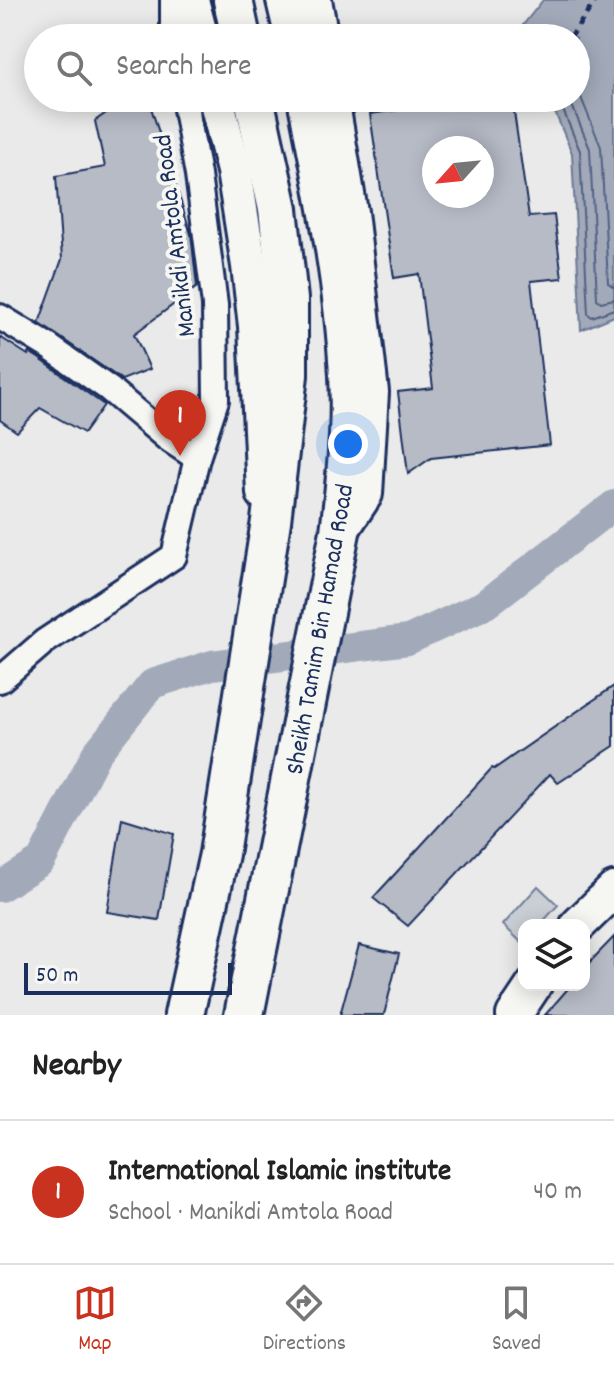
<!DOCTYPE html>
<meta charset="utf-8">
<style>
body{margin:0;font-family:Dekko,sans-serif;background:#f6f6f6;color:#222}
.controls{position:absolute;right:24px;bottom:24px;display:grid;overflow:hidden;border-radius:16px;box-shadow:0 4px 20px #0003}
.controls button{width:72px;height:72px;display:grid;place-items:center;padding:0;border:0;border-bottom:2px solid #e0e0e0;background:#fff;color:#222;font:40px sans-serif}
.compass{position:absolute;left:422px;top:136px;width:72px;height:72px;border-radius:50%;background:#fff;box-shadow:0 4px 20px #0003;rotate:243deg}
.scale{position:absolute;left:24px;bottom:20px;width:208px;box-sizing:border-box;padding-left:8px;border:4px solid #1b2f5e;border-top:0;font-size:22px;line-height:28px;white-space:nowrap;color:#1b2f5e;-webkit-text-stroke:6px #f6f6f2;paint-order:stroke}
.you{position:absolute;left:348px;top:444px;width:28px;height:28px;margin:-20px;border:6px solid #fff;border-radius:50%;background:#1a73e8;box-shadow:0 0 0 12px #1a73e833}
.badge{display:grid;place-items:center;width:52px;height:52px;border-radius:50%;background:#c8321e;color:#fff;font-size:26px;font-weight:700}
.pin{position:absolute;translate:-50% -66px;filter:drop-shadow(0 2px 4px #0008)}
.pin::after{content:'';position:absolute;top:42px;width:28px;height:24px;background:inherit;clip-path:polygon(0 0,100% 0,50% 100%)}
.list{margin:0;padding:0;list-style:none}
h2{display:flex;justify-content:space-between;align-items:center;height:104px;margin:0;padding:0 32px;font-size:34px}
h2 small{font-size:26px;font-weight:400;color:#767676}
.list li{display:grid;grid-template-columns:52px 1fr auto;gap:24px;align-items:center;box-sizing:border-box;height:144px;padding:0 32px;border-top:2px solid #e0e0e0}
.list b{display:block;font-size:30px;white-space:nowrap}
.list p{margin:0;font-size:26px;white-space:nowrap;color:#767676}
.list em{font-size:26px;font-style:normal;color:#767676}
.icon{flex:none;width:44px;height:44px;fill:none;stroke:currentColor;stroke-width:2;stroke-linecap:round;stroke-linejoin:round}
.map{position:relative;flex:none;width:614px;height:1015px;overflow:hidden}
.search{position:absolute;background:#fff;box-shadow:0 4px 20px #0003;left:24px;right:24px;top:24px;height:88px;display:flex;align-items:center;gap:20px;box-sizing:border-box;padding:0 28px;border-radius:44px;color:#767676;font-size:30px}
.sheet{height:248px;background:#fff}
nav{display:flex;justify-content:space-around;align-items:center;box-sizing:border-box;height:112px;border-top:2px solid #e0e0e0;background:#fff;font-size:22px;color:#767676}
nav a{display:grid;justify-items:center;gap:4px}
nav .on{color:#c8321e}
.map>svg:first-child{display:block}
</style>
<div class="map">
<svg width="614" height="1015" viewBox="0 0 614 1015">
<rect width="100%" height="100%" fill="#e9eae9"/>
<filter id="ink" filterUnits="userSpaceOnUse"><feTurbulence type="fractalNoise" baseFrequency=".0125" numOctaves="2"/><feDisplacementMap in="SourceGraphic" scale="16" xChannelSelector="R" yChannelSelector="G"/><feConvolveMatrix kernelMatrix="1 2 1 2 8 2 1 2 1" color-interpolation-filters="sRGB"/></filter>
<g filter="url(#ink)">
<path fill="#caced5" stroke="#727e9a" stroke-width="2" d="M538,886L558,905L540,925H524L523,944L503,925Z"/>
<path fill="#a2aaba" stroke="#6c7995" stroke-width="2" d="M543,0H614V316L581,330L572,153L549,98H576V38H524L520,29Z"/>
<g fill="none" stroke-linecap="round" stroke-linejoin="round">
<g stroke="#516083" stroke-width="2">
<path d="M576,85L601,147L608,283L614,287"/>
<path d="M558,98L580,151L588,314L592,317L614,309"/>
<path d="M569,98L590,149L597,299L601,302L614,299"/>
</g>
<path stroke="#a2aaba" stroke-width="30" d="M0,887L41,861L96,754L152,684L212,665L408,640L486,604L614,505"/>
</g>
<g fill="#b6bbc6" stroke="#1b2f5e" stroke-width="2" fill-rule="evenodd">
<path d="M127,98H148L191,234L197,287L134,334L150,369L122,380L39,323L62,259L56,176L105,167L95,121Z"/>
<path d="M481,98H512L529,217L554,215L562,278L531,281L550,445L431,458L408,474L398,392L433,388L419,274L394,278L370,114ZM434,148H482V196H434Z"/>
<path d="M0,337L28,355L29,352L40,359L104,405L84,433L40,408L17,432L0,420Z"/>
<path d="M614,686V746L558,783L550,774L408,926L373,898L492,768L494,769Z"/>
<path d="M122,818L174,834L159,920L107,912Z"/>
<path d="M614,937V1015H545L571,985H584V968Z"/>
<path d="M359,945L399,954L384,1015H340Z"/>
</g>
<g fill="none" stroke-linecap="round" stroke-linejoin="round">
<defs>
<g id="street">
<path d="M173,0V38"/>
<path d="M0,317L48,346L109,389L167,438L197,458L216,400L215,305L198,175L184,98"/>
<path d="M0,680L44,642L174,556L197,458"/>
</g>
<g id="secondary">
<path d="M191,0L201,38"/>
<path d="M314,0L321,38"/>
<path d="M216,98L234,171L249,266L256,326L264,493"/>
<path d="M331,98L350,212L371,392L365,494L340,532"/>
<path d="M578,925L614,890"/>
<path d="M514,1015L534,985"/>
</g>
<g id="primary">
<path d="M233,0L241,38"/>
<path d="M286,0L295,38"/>
<path d="M184,1015L219,854L271,521L288,375V299L278,209L254,98"/>
<path d="M244,1015L340,532C346,480 352,427 349,375C344,281 325,190 307,98"/>
</g>
</defs>
<use href="#street" stroke="#1b2f5e" stroke-width="30"/>
<use href="#secondary" stroke="#1b2f5e" stroke-width="40"/>
<use href="#primary" stroke="#1b2f5e" stroke-width="44"/>
<path stroke="#1b2f5e" stroke-width="5" stroke-dasharray="8 6" stroke-linecap="butt" d="M570,38L596,0"/>
<use href="#street" stroke="#f6f6f2" stroke-width="24"/>
<use href="#secondary" stroke="#f6f6f2" stroke-width="34"/>
<use href="#primary" stroke="#f6f6f2" stroke-width="38"/>
</g>
</g>
<g text-anchor="middle" stroke-width="8" stroke-linejoin="round" paint-order="stroke">
<g font-size="26" fill="#1b2f5e" stroke="#f6f6f2">
<text transform="translate(173 236) rotate(-97)" y="9">Manikdi Amtola Road</text>
<text transform="translate(318 629) rotate(-80)" y="9">Sheikh Tamim Bin Hamad Road</text>
</g>
</g>
</svg>
<div class="controls">
<button><svg class="icon" aria-label="layers" viewBox="0 0 24 24"><path d="M12 4l9 5-9 5-9-5zM3 14l9 5 9-5"/></svg></button>
</div>
<svg class="compass" viewBox="-18 -18 36 36"><path d="M0-13l5 13h-10z" fill="#e53935"/><path d="M0 13l5-13h-10z" fill="#767676"/></svg>
<div class="scale">50 m</div>
<div class="you"></div>
<div class="pin badge" style="left:180px;top:456px">1</div>
<div class="search"><svg class="icon" aria-label="search" viewBox="0 0 24 24"><circle cx="10" cy="10" r="6"/><path d="M15 15l6 6"/></svg>Search here</div>
</div>
<section class="sheet">
<h2>Nearby<small></small></h2>
<ul class="list">
<li><span class="badge">1</span><div><b>International Islamic institute</b><p>School · Manikdi Amtola Road</p></div><em>40 m</em></li>
</ul>
</section>
<nav>
<a class="on"><svg class="icon" aria-label="map" viewBox="0 0 24 24"><path d="M3 6l6-2 6 2 6-2v14l-6 2-6-2-6 2zM9 4v14M15 6v14"/></svg>Map</a>
<a><svg class="icon" aria-label="directions" viewBox="0 0 24 24"><path d="M12 3l9 9-9 9-9-9zM9 14v-3h6M13 9l2 2-2 2"/></svg>Directions</a>
<a><svg class="icon" aria-label="saved" viewBox="0 0 24 24"><path d="M7 4h10v16l-5-4-5 4z"/></svg>Saved</a>
</nav>
